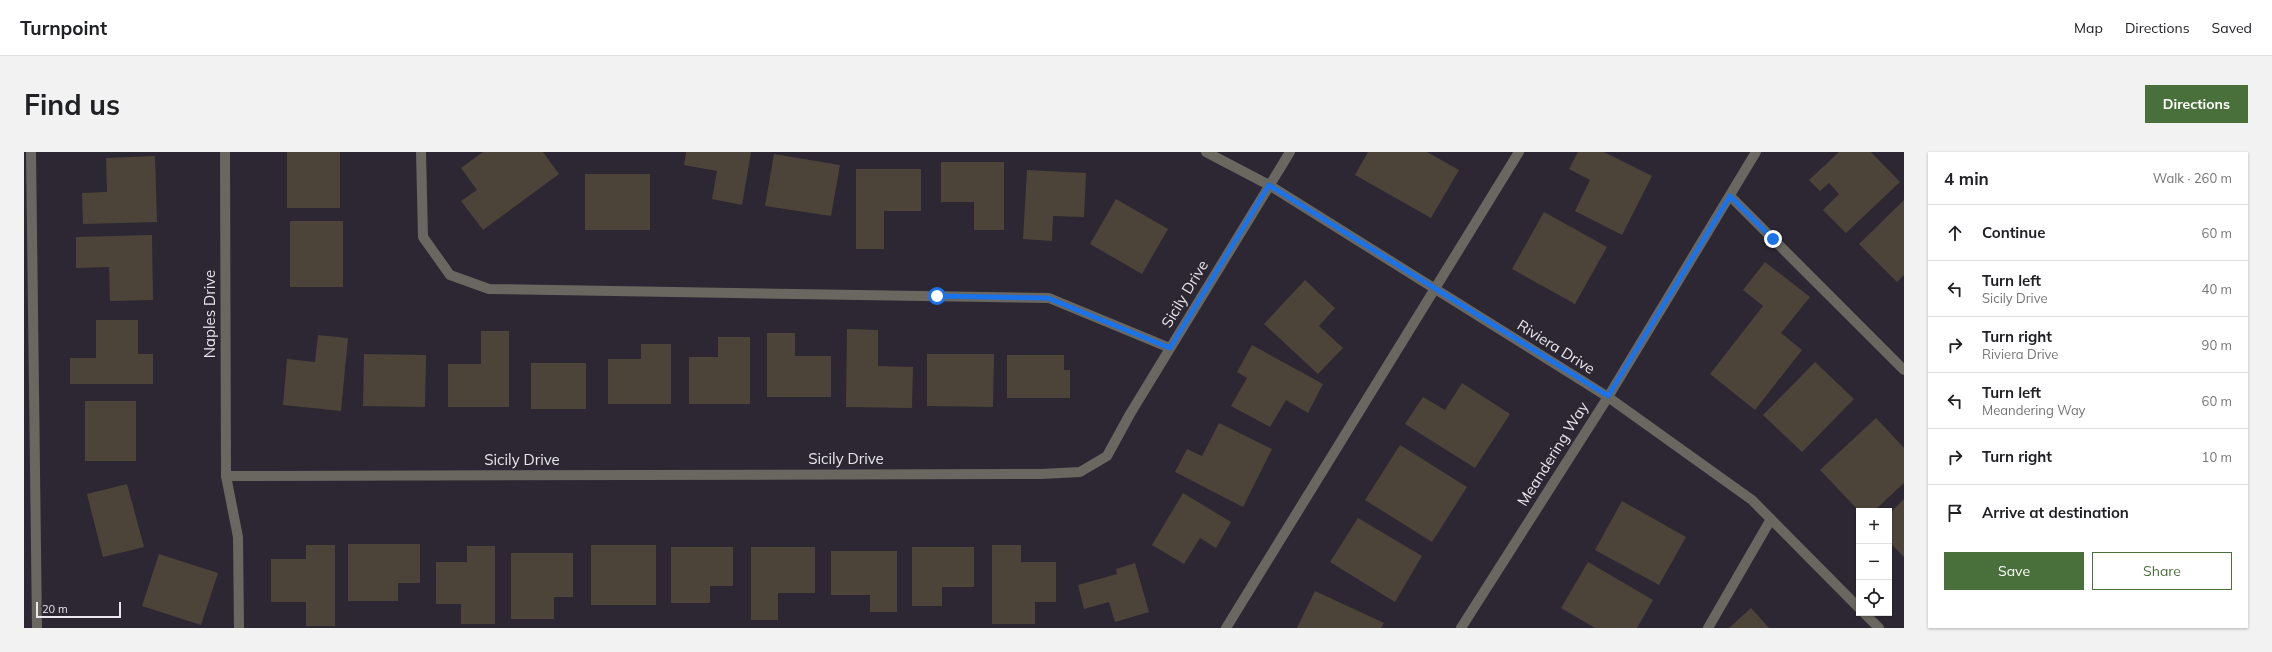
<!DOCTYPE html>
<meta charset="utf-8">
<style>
body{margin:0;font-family:Mulish,sans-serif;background:#f2f2f2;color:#202124}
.controls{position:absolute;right:12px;bottom:12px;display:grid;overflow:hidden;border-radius:0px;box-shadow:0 1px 3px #0004}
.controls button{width:36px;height:36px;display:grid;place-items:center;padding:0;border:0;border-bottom:1px solid #e0e0e0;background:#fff;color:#202124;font:20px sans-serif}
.scale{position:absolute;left:12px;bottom:10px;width:85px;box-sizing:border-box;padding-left:4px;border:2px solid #e9e6ed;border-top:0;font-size:11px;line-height:14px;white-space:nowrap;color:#e9e6ed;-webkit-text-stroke:3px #2c2732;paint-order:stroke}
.stop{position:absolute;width:12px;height:12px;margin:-9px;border:3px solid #1a73e8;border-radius:50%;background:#fff}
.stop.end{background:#1a73e8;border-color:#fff;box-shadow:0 1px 4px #0008}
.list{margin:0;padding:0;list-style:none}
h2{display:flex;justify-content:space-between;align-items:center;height:52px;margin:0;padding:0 16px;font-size:17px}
h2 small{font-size:13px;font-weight:400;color:#757577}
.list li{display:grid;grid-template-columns:26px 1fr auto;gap:12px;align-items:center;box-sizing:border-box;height:56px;padding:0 16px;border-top:1px solid #e0e0e0}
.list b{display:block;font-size:15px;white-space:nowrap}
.list p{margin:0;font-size:13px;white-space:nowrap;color:#757577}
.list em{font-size:13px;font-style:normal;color:#757577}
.actions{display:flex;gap:8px;padding:12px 16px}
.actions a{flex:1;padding:9px 0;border:1px solid #49703a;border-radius:0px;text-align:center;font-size:14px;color:#49703a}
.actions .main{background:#49703a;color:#fff}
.icon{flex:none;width:22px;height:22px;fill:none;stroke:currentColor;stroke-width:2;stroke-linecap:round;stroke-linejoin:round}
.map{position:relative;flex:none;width:1880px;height:476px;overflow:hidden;border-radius:0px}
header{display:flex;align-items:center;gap:24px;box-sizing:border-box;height:56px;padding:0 20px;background:#fff;border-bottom:1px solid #e0e0e0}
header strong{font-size:19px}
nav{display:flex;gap:22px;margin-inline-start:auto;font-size:14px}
.intro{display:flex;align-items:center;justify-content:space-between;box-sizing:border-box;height:96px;padding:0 24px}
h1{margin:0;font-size:28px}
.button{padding:10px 18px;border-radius:0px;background:#49703a;color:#fff;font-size:14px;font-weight:700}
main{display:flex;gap:24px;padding:0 24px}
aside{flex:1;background:#fff;border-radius:0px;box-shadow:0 1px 3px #0004}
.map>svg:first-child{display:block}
</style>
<header>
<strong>Turnpoint</strong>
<nav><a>Map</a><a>Directions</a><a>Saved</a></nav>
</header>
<div class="intro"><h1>Find us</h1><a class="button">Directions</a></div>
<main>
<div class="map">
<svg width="1880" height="476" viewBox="0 0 1880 476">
<rect width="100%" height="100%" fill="#2c2732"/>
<g fill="#4c4439">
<rect x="263" y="0" width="53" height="56"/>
<path d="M459,0H519L535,22L459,78L437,49L453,38L437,16Z"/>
<path d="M662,0H727L718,53L688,47L693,19L660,13Z"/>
<path d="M1344,0H1403L1435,18L1407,66L1331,23Z"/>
<path d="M1554,0H1580L1628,24L1598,83L1551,59L1566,28L1545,17Z"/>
<path d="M1815,0H1847L1876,30L1822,81L1799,58L1815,42L1805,31L1796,39L1785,28Z"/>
<path d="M750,2L816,13L807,64L741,54Z"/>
<path d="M131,4L133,70L59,72L58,41L83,40L82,6Z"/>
<path d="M917,10H980V78H950V50H917Z"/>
<path d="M832,17H897V59H860V97H832Z"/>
<path d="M1003,18L1062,21L1060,65L1029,64L1028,89L999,87Z"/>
<rect x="561" y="22" width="65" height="56"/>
<path d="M1092,47L1144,77L1118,122L1066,92Z"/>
<path d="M1880,48V123L1873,130L1835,92Z"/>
<path d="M1520,60L1583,95L1551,152L1488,117Z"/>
<rect x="266" y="69" width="53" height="66"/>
<path d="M128,83L129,148L86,149L85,115L52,116V85Z"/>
<path d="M1741,110L1786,145L1757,181L1778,198L1731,258L1686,222L1739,154L1719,138Z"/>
<path d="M1281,128L1311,156L1295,174L1319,196L1294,222L1240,172Z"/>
<path d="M72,168H114V202H129V232H46V206H72Z"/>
<path d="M823,177L854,178V214L889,215L888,256L822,255Z"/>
<path d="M457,179H485V255H424V212H457Z"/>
<path d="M743,181H771V204H807V245H743Z"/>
<path d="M294,183L324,186L317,259L259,253L263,207L291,210Z"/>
<path d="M694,185H726V252H665V205H694Z"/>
<path d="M617,192H647V252H584V207H617Z"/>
<path d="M1228,193L1299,232L1284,261L1262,248L1246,275L1207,254L1223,226L1213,220Z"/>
<path d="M340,202L402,203L401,255L339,254Z"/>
<path d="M903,202H970L969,255L903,254Z"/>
<path d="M983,203H1040V218H1046V246H983Z"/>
<path d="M1791,210L1830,247L1778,300L1739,263Z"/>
<rect x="507" y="211" width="55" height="46"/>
<path d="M1438,231L1486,262L1451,316L1381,272L1399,245L1421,258Z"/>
<rect x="61" y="249" width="51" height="60"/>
<path d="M1852,266L1880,296V331L1850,359H1835L1796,318Z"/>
<path d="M1195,271L1248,297L1219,355L1151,320L1163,297L1178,304Z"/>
<path d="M1376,293L1443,335L1408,390L1341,348Z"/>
<path d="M103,332L120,395L79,405L63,342Z"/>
<path d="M1159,341L1207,370L1192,396L1176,386L1160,412L1128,393Z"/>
<path d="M1880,347V405L1865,390V362Z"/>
<path d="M1598,349L1662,385L1635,433L1571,398Z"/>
<path d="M1334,366L1398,404L1371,450L1306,410Z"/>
<path d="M324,392H396V431H374V449H324Z"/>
<path d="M282,393H311V474H282V450H247V407H282Z"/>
<rect x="567" y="393" width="65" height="60"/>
<path d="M968,393H997V410H1032V450H1011V472H968Z"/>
<path d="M443,394H471V472H437V452H412V410H443Z"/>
<path d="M647,395H709V434H686V451H647Z"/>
<path d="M727,395H791V441H754V468H727Z"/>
<path d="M888,395H950V435H918V454H888Z"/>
<path d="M807,399H873V460H846V443H807Z"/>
<path d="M487,401H549V445H530V467H487Z"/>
<path d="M135,402L194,421L177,473L118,454Z"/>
<path d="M1564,410L1629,448L1613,476H1571L1537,456Z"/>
<path d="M1111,411L1125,460L1091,470L1085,450L1060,457L1054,433L1093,422L1092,417Z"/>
<path d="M1291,439L1360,471L1357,476H1273Z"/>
<path d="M1727,456L1745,476H1705Z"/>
</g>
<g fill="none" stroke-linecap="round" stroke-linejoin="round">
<g stroke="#6a6761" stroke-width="10">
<path d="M7,0L13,476"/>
<path d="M397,0L399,85L426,123L465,137L1025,146L1146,196"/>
<path d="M1706,44L1880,218"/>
<path d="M202,324L214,385L215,476"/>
<path d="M1202,476L1495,0"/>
<path d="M1684,476L1747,367"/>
</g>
<g stroke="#6a6761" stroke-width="10">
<path d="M201,0L202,324L1017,322L1056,320L1083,304L1106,262L1266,0"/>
<path d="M1182,0L1245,33L1584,245L1728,348L1835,456"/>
<path d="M1840,461L1855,476"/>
<path d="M1437,476L1584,245L1732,0"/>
</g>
</g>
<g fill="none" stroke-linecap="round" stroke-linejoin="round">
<path stroke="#1a73e8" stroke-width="5" d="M913,144L1024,146L1146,196L1245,33L1584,244L1706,44L1749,87"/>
</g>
<g text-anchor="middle" stroke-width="3" stroke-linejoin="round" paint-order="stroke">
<g font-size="15" fill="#e9e6ed" stroke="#2c2732">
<text transform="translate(1161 142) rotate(-59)" y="5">Sicily Drive</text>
<text transform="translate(186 162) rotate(-90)" y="5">Naples Drive</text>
<text transform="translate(1532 195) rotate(32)" y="5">Riviera Drive</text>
<text transform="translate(1529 302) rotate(-58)" y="5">Meandering Way</text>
<text x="822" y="312">Sicily Drive</text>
<text x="498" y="313">Sicily Drive</text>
</g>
</g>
</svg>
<div class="controls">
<button>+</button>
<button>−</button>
<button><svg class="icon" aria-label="locate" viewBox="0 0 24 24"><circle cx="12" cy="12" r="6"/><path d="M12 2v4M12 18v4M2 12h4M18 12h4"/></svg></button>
</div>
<div class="scale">20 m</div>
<div class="stop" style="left:913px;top:144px"></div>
<div class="stop end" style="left:1749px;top:87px"></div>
</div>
<aside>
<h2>4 min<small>Walk · 260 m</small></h2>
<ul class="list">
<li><svg class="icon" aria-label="ahead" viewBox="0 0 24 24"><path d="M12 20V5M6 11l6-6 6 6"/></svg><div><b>Continue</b></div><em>60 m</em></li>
<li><svg class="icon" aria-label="left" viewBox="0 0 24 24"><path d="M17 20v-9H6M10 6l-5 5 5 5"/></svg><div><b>Turn left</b><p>Sicily Drive</p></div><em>40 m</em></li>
<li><svg class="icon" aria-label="right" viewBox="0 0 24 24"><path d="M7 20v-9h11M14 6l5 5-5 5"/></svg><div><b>Turn right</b><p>Riviera Drive</p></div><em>90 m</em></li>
<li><svg class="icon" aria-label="left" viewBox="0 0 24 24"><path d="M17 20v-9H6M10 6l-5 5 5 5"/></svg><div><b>Turn left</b><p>Meandering Way</p></div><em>60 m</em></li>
<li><svg class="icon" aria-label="right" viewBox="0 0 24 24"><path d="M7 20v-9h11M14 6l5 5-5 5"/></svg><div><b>Turn right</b></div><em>10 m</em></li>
<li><svg class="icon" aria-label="arrive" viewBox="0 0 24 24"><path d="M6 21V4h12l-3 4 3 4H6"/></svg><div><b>Arrive at destination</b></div></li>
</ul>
<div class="actions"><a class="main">Save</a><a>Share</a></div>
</aside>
</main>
